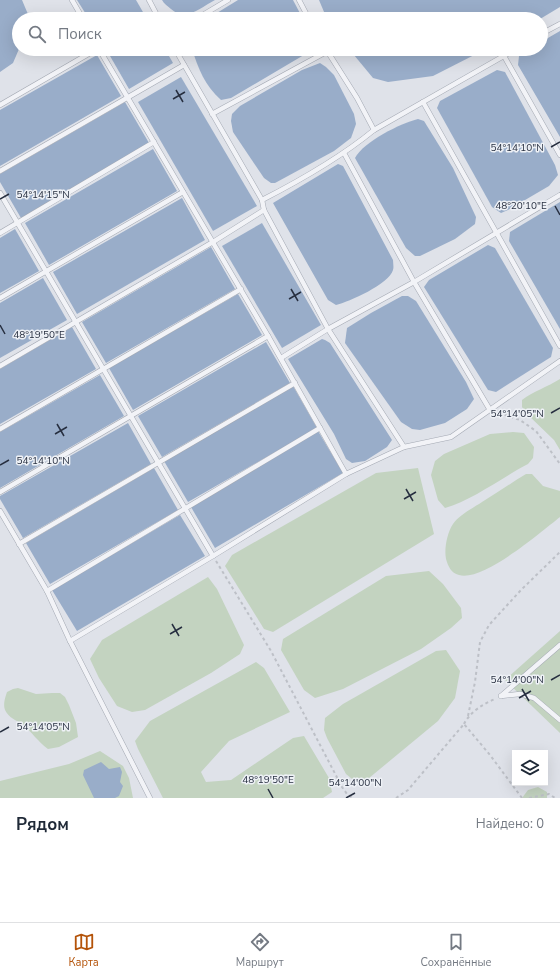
<!DOCTYPE html>
<html lang="ru">
<meta charset="utf-8">
<style>
body{margin:0;font-family:"Nunito Sans",sans-serif;background:#f6f6f7;color:#1f2937}
.controls{position:absolute;right:12px;bottom:12px;display:grid;overflow:hidden;border-radius:0px;box-shadow:0 4px 16px #0002}
.controls button{width:36px;height:36px;display:grid;place-items:center;padding:0;border:0;border-bottom:1px solid #e0e1e3;background:#fff;color:#1f2937;font:20px sans-serif}
.list{margin:0;padding:0;list-style:none}
h2{display:flex;justify-content:space-between;align-items:center;height:52px;margin:0;padding:0 16px;font-size:17px}
h2 small{font-size:13px;font-weight:400;color:#747a83}
.icon{flex:none;width:22px;height:22px;fill:none;stroke:currentColor;stroke-width:2;stroke-linecap:round;stroke-linejoin:round}
.map{position:relative;flex:none;width:560px;height:798px;overflow:hidden}
.search{position:absolute;background:#fff;box-shadow:0 4px 16px #0002;left:12px;right:12px;top:12px;height:44px;display:flex;align-items:center;gap:10px;box-sizing:border-box;padding:0 14px;border-radius:22px;color:#747a83;font-size:15px}
.sheet{height:124px;background:#fff}
nav{display:flex;justify-content:space-around;align-items:center;box-sizing:border-box;height:56px;border-top:1px solid #e0e1e3;background:#fff;font-size:11px;color:#747a83}
nav a{display:grid;justify-items:center;gap:2px}
nav .on{color:#b45309}
.map>svg:first-child{display:block}
</style>
<div class="map">
<svg width="560" height="798" viewBox="0 0 560 798">
<rect width="100%" height="100%" fill="#dfe2e9"/>
<g fill="#c3d3c0">
<path d="M560,379V450L554,440L526,413L522,407V400C534,391 547,387 560,379Z"/>
<path d="M513,432L524,433L534,447L533,458L528,464C503,477 471,501 445,508L438,500L431,475L435,461L444,454L490,434Z"/>
<path d="M418,468L434,534L273,632L264,629L225,566L232,555L376,473Z"/>
<path d="M526,474H532L543,486L560,491V517C541,532 483,582 459,575C451,573 448,566 446,559C444,549 447,533 453,524C459,515 473,508 482,502C497,493 511,483 526,474Z"/>
<path d="M429,571L443,584L461,608L462,618L451,628L421,649L343,689L315,698L304,690L281,650L283,639L386,576Z"/>
<path d="M208,577L217,589L244,645L240,654L211,673L145,710L132,712L117,706L99,678L90,659L102,640Z"/>
<path d="M560,631V733L505,680Z"/>
<path d="M446,650L460,671L455,698L438,721L363,783H357L346,774L327,738L324,730L325,718L343,704L436,651Z"/>
<path d="M256,662L264,668L290,712L229,741L201,772L206,782L231,780L293,738L304,736L329,778L332,792L323,798H163L138,749L135,741L150,721Z"/>
<path d="M18,688L36,694L52,693H60L65,697L69,705L76,723L78,737L59,747L48,749C38,742 32,732 22,724C16,720 9,718 5,710C3,704 5,698 7,692L13,689Z"/>
<path d="M100,751L123,766L129,778L133,798H0V781L69,764Z"/>
<path d="M538,787L547,792V798H522L528,790Z"/>
</g>
<g fill="#99adc9">
<path d="M0,0H22L30,19H19V49L13,63L0,72Z"/>
<path d="M77,0H136L147,19H89Z"/>
<path d="M162,0H215C200,8 186,22 171,9C168,6 164,4 162,0Z"/>
<path d="M238,0H293L303,19H207Z"/>
<path d="M319,0H560V7L540,19H327Z"/>
<path d="M560,31V137L518,65L519,56L528,49H541V42Z"/>
<path d="M106,49H165L173,63L129,89Z"/>
<path d="M192,49H314L231,98L221,100C205,86 198,68 192,49Z"/>
<path d="M349,49H486L433,76L388,82L373,78Z"/>
<path d="M97,55L121,96L0,166V110Z"/>
<path d="M320,63L326,67L334,75L354,114L356,124L351,138L334,151L275,183H271L264,178L233,132L231,121L232,114L240,106L302,70Z"/>
<path d="M497,70L505,72L555,165L558,175L549,186L508,210L501,213L492,207L437,108L440,101Z"/>
<path d="M181,77L257,206L213,231L138,102Z"/>
<path d="M125,102L149,143L21,218L0,182V174Z"/>
<path d="M418,119L424,121L453,168L476,217L475,224L455,239L420,256H415L406,248L355,158C363,142 401,123 418,119Z"/>
<path d="M153,149L177,191L49,265L25,223Z"/>
<path d="M338,164L343,166L393,260C393,263 394,267 393,270C389,284 349,302 336,305L328,300L273,203Z"/>
<path d="M182,198L205,240L77,314L53,272Z"/>
<path d="M560,202V329L509,241L510,232Z"/>
<path d="M262,223L321,325L282,348L222,246Z"/>
<path d="M15,229L39,271L0,293V238Z"/>
<path d="M488,245L495,248L553,348L551,357L496,392L488,390L424,287L429,280Z"/>
<path d="M211,247L235,289L106,363L82,322Z"/>
<path d="M43,278L67,320L0,358V303Z"/>
<path d="M238,294L262,335L133,410L109,368Z"/>
<path d="M402,296H408L416,301L466,382L474,399L467,409L445,423L420,430L412,429L401,422L345,343L347,328L371,313Z"/>
<path d="M72,327L96,369L0,424V369Z"/>
<path d="M322,339L325,340L330,343L392,440L387,447L365,461L352,463L346,459L334,434L288,359Z"/>
<path d="M266,342L290,383L162,457L138,416Z"/>
<path d="M100,375L124,416L0,488V432Z"/>
<path d="M293,386L317,428L188,502L164,461Z"/>
<path d="M128,423L151,464L23,538L0,499V496Z"/>
<path d="M318,431L343,473L215,548L191,507Z"/>
<path d="M154,468L178,510L50,584L26,543Z"/>
<path d="M180,515L205,556L77,631L52,590Z"/>
<path d="M101,762L109,769L120,767L122,772L120,782L123,786L119,796L115,798H94L83,775L84,770Z"/>
</g>
<g fill="none" stroke-linecap="round" stroke-linejoin="round">
<defs>
<g id="lane">
<path d="M72,0L83,19"/>
<path d="M149,0L159,19"/>
<path d="M299,0L309,19"/>
<path d="M196,19L228,0"/>
<path d="M541,34L560,24"/>
<path d="M99,49L268,336L346,474"/>
<path d="M175,49L262,200L264,210L328,329L404,447"/>
<path d="M504,56L560,155"/>
<path d="M423,102L560,346"/>
<path d="M0,105L97,49"/>
<path d="M212,114L328,51"/>
<path d="M374,130L516,49"/>
<path d="M344,153L414,282L490,410"/>
<path d="M0,171L184,65"/>
<path d="M0,193L213,556"/>
<path d="M262,200C301,180 340,158 374,130L357,98L326,49"/>
<path d="M0,233L154,142"/>
<path d="M0,298L183,192"/>
<path d="M281,358L328,329L414,282L560,195"/>
<path d="M0,366L213,242L264,210"/>
<path d="M0,429L241,289"/>
<path d="M0,492L268,336"/>
<path d="M0,511L47,591L70,641L213,556L346,474L404,447L451,437L560,361"/>
<path d="M19,544L295,383"/>
<path d="M47,591L320,428"/>
<path d="M70,641L150,798"/>
<path d="M501,696L560,645"/>
<path d="M501,696L520,694L534,698L560,720"/>
</g>
</defs>
<use href="#lane" stroke="#a4a9b3" stroke-width="5.5"/>
<g stroke="#bdc0c7" stroke-width="2" stroke-dasharray="3 3" stroke-linecap="butt">
<path d="M499,413L520,420L536,431L560,464"/>
<path d="M216,561L271,651L342,787L347,794L353,798"/>
<path d="M468,716L475,682L480,642L489,625L521,590L560,552"/>
<path d="M464,724C470,712 483,704 495,699"/>
<path d="M396,798L408,790L464,724L490,755L522,798"/>
<path d="M529,798L549,794L555,798"/>
</g>
<use href="#lane" stroke="#f2f3f7" stroke-width="4.5"/>
</g>
<path fill="none" stroke="#272f40" stroke-width="1.5" d="M176,90L183,102M173,99L185,92M551,147L560,142M0,199L9,194M555,206L560,215M291,289L298,301M289,299L301,292M0,325L5,334M551,413L560,408M57,424L64,436M55,434L67,427M0,465L9,460M406,489L413,501M404,499L416,492M172,624L179,636M170,634L182,627M551,680L560,675M522,689L529,701M519,698L531,691M0,732L9,727M268,789L273,798M346,798L355,793"/>
<g font-size="10" text-anchor="middle" fill="#272f40" stroke="#eef1f6" stroke-width="3" stroke-linejoin="round" paint-order="stroke">
<text x="517" y="151">54°14'10"N</text>
<text x="43" y="198">54°14'15"N</text>
<text x="521" y="209">48°20'10"E</text>
<text x="39" y="338">48°19'50"E</text>
<text x="517" y="417">54°14'05"N</text>
<text x="43" y="464">54°14'10"N</text>
<text x="517" y="683">54°14'00"N</text>
<text x="43" y="730">54°14'05"N</text>
<text x="268" y="783">48°19'50"E</text>
<text x="355" y="786">54°14'00"N</text>
</g>
</svg>
<div class="controls">
<button><svg class="icon" aria-label="layers" viewBox="0 0 24 24"><path d="M12 4l9 5-9 5-9-5zM3 14l9 5 9-5"/></svg></button>
</div>
<div class="search"><svg class="icon" aria-label="search" viewBox="0 0 24 24"><circle cx="10" cy="10" r="6"/><path d="M15 15l6 6"/></svg>Поиск</div>
</div>
<section class="sheet">
<h2>Рядом<small>Найдено: 0</small></h2>
<ul class="list">
</ul>
</section>
<nav>
<a class="on"><svg class="icon" aria-label="map" viewBox="0 0 24 24"><path d="M3 6l6-2 6 2 6-2v14l-6 2-6-2-6 2zM9 4v14M15 6v14"/></svg>Карта</a>
<a><svg class="icon" aria-label="directions" viewBox="0 0 24 24"><path d="M12 3l9 9-9 9-9-9zM9 14v-3h6M13 9l2 2-2 2"/></svg>Маршрут</a>
<a><svg class="icon" aria-label="saved" viewBox="0 0 24 24"><path d="M7 4h10v16l-5-4-5 4z"/></svg>Сохранённые</a>
</nav>
